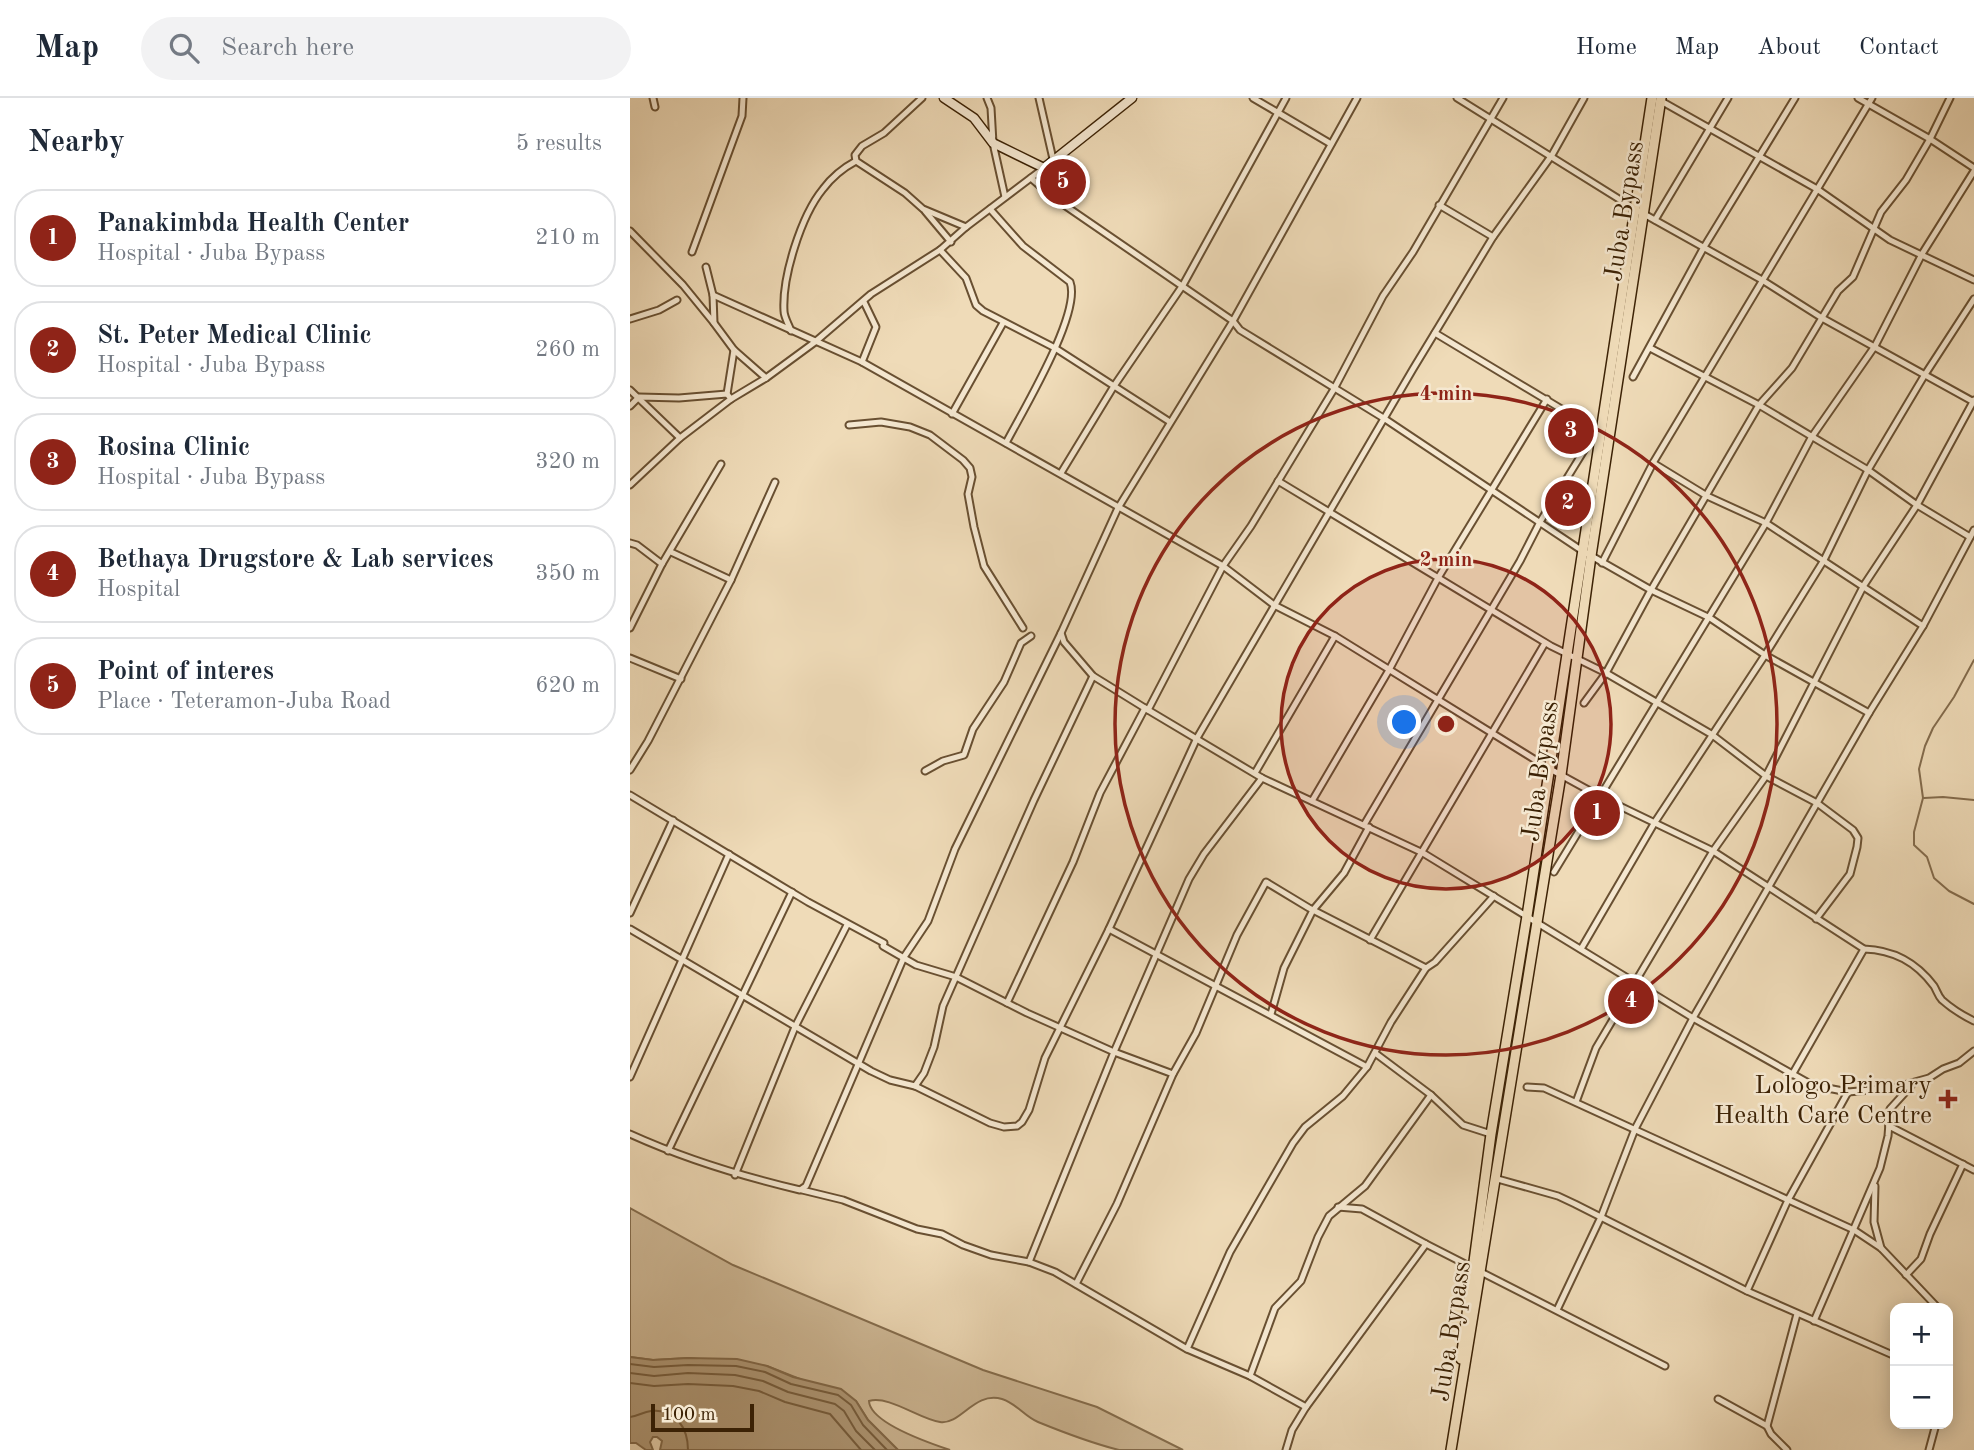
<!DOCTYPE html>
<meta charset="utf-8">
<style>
body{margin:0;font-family:"Old Standard TT",serif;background:#f2f2f3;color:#1f2937}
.controls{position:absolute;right:21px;bottom:21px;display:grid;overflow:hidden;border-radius:14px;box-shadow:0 4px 18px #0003}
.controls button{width:63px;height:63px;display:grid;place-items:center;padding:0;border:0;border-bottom:2px solid #e0e1e3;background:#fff;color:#1f2937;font:35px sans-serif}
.scale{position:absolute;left:21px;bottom:18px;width:103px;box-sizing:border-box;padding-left:7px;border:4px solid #3c2205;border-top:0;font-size:19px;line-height:24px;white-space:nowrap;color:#3c2205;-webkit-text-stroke:5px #f5e8d1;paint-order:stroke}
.you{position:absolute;left:775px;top:625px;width:24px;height:24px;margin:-18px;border:5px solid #fff;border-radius:50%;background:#1a73e8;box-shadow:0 0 0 10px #1a73e833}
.badge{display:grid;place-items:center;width:46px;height:46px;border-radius:50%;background:#8f2418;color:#fff;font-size:23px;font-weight:700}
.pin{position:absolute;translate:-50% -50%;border:4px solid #fff;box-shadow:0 2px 7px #0006}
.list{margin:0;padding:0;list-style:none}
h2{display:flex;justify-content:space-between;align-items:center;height:91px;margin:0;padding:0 28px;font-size:30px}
h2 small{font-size:23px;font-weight:400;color:#747a83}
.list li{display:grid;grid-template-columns:46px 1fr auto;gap:21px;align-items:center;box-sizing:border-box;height:98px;margin:0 14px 14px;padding:0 14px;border:2px solid #e0e1e3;border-radius:28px}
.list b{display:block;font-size:26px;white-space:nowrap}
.list p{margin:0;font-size:23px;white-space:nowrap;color:#747a83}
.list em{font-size:23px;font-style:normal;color:#747a83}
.icon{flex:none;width:38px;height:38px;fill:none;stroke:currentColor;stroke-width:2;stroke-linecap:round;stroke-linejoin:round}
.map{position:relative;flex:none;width:1344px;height:1352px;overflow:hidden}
header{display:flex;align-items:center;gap:42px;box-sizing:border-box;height:98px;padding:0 35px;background:#fff;border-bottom:2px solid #e0e1e3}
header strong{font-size:33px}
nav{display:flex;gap:38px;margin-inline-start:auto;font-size:24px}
.search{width:490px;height:63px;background:#f2f2f3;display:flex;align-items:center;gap:18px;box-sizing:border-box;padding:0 24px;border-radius:38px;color:#747a83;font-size:26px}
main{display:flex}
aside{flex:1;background:#fff}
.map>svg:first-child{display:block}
</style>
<header>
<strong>Map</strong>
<div class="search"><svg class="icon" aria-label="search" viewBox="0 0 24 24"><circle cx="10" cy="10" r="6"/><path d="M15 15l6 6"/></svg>Search here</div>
<nav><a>Home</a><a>Map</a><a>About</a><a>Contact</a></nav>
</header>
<main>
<aside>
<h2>Nearby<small>5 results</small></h2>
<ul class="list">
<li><span class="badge">1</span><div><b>Panakimbda Health Center</b><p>Hospital · Juba Bypass</p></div><em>210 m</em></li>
<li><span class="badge">2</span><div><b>St. Peter Medical Clinic</b><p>Hospital · Juba Bypass</p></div><em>260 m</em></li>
<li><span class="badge">3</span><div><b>Rosina Clinic</b><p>Hospital · Juba Bypass</p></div><em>320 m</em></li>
<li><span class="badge">4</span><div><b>Bethaya Drugstore &amp; Lab services</b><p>Hospital</p></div><em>350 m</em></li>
<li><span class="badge">5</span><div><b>Point of interes</b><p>Place · Teteramon-Juba Road</p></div><em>620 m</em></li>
</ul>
</aside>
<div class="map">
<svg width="1344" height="1352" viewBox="0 0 1344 1352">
<rect width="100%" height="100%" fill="#efdbb8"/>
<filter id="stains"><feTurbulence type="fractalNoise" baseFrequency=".00286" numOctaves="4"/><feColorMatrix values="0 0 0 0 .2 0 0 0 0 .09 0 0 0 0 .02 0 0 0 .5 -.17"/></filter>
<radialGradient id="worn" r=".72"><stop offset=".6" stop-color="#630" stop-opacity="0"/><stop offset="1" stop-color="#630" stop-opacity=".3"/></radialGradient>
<path fill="#d1bc9a" stroke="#866f50" stroke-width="2" d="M0,1110L103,1167L353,1272L467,1309L553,1352C535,1352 507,1352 489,1352C461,1345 435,1335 408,1324C395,1319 386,1305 372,1301C344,1293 331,1327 310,1324C289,1321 259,1297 239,1303C240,1325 302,1346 320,1352H268L238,1322L226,1303L137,1268L58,1260L23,1262L0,1259Z"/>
<path fill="#b29c7b" stroke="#836b4c" stroke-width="2" d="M0,1259L23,1262L58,1260L107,1261L137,1268L163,1279L211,1291L226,1303L238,1322L268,1352H30L32,1343L27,1339H23L20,1344L23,1352H16L6,1345H0Z"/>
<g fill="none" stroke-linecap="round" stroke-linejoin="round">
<g stroke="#775f40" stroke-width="2">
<path d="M0,1266L24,1269L58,1267L106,1268L135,1274L161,1286L208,1297L221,1307L233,1327L257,1352"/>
<path d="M0,1275L24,1278L58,1275L105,1277L133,1283L158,1294L205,1306L214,1313L226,1333L245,1352"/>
<path d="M0,1285L24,1288L58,1286L103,1288L129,1293L155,1304L200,1316L231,1352"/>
<path d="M0,1319C8,1318 13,1314 21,1313C46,1310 58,1331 58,1352"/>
</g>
<g stroke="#836b4c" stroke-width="2">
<path d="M1344,562L1324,599L1303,630L1295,648L1289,671L1293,700L1284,734V747L1297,759L1304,780L1319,793L1344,806"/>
<path d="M1294,700L1313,699L1344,702"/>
</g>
<defs>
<g id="street">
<path d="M23,0L25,9"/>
<path d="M292,0L254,35L232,48L225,57L226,63L275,95L293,111L336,129"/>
<path d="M357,0L361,10L363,45L375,99"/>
<path d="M409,0L423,61"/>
<path d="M623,0L701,46"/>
<path d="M727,0L603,223L488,410L431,535L434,544L463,578L518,612L632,680L793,755L1063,920L1182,987L1218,994L1263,990L1299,980L1313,971L1329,965L1344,953"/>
<path d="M827,0L1005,111L1132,182L1192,220L1344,304"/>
<path d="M1228,0L1300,41L1344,70"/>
<path d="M1031,3L1187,91L1260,142L1344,182"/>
<path d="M401,80L424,100L603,223L610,232L755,321L951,452L1021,492L1080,520L1135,557L1239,615"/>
<path d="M809,107L863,139"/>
<path d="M360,111L393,148L440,184C452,215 392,314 376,345"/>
<path d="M295,113L321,144"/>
<path d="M1025,122L1098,0"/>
<path d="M0,133L53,187L84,225"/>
<path d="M310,152L336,180L346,207L353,213L425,250L540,324"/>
<path d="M62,154L112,18L113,0"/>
<path d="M76,169L83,197L84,225L104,252L136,280"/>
<path d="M83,197L232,264L593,468L644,507L705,538L920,671L971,699L1083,753L1234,851C1264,852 1286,864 1304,888C1307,893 1308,898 1312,902C1322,911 1332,917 1344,923"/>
<path d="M0,221L29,212L47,202"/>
<path d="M161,233C159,227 154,219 154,213C152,179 171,118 193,91C202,79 213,70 226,63"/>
<path d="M805,235L968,333"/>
<path d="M1020,250L1129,307L1238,372L1287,407L1340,439"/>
<path d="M232,264L246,229L234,204"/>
<path d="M1003,279L1074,149L1165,0"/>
<path d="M0,292L50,340"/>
<path d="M97,296L104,252"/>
<path d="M0,308L9,299L49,300L97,296L101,301"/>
<path d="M322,316L373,225"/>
<path d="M219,327L251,324L280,329L300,337L333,362L340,370L342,379L338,396L344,429L354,468L393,530"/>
<path d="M1023,365L1077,398L1136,425L1293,528"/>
<path d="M431,375L484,288L553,187L656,0"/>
<path d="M648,383L921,548L976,575L1081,636L1136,678L1187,705L1223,732L1228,740L1227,749L1220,776L1186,821"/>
<path d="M0,387L50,340L101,301L136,280L185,244L241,196L310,152L336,129L414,70"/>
<path d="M0,445L7,447L32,466"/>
<path d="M41,454L101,482"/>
<path d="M972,465L1023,365L1242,0"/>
<path d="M0,530L32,466L91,366"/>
<path d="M0,560L51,581"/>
<path d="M954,605L976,575L1021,492L1129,307L1162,270L1208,193L1223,179L1251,114L1276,82L1300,41L1320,0"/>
<path d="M518,612L593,468L621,428L704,291L753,198L783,154L873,0"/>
<path d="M0,672L18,643L101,482L145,384"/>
<path d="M295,673L313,663L334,657L343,631L374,584L391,545L401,538"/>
<path d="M625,675L705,538"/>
<path d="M0,697L178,804L254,845L253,848L286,867L326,879L397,915L484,954L543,976"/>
<path d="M682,703L759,572L808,480L917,301"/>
<path d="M734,727L890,463L910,424L966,333"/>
<path d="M924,774L1136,425L1181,340L1245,248L1292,156L1344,73"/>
<path d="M0,815L43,722"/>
<path d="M0,831L241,973L260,982L285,988L294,975L304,949L313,908L404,702L463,578"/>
<path d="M479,831L737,969"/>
<path d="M740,842L915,545"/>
<path d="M951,851L1025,724L1135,557L1194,462L1238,372L1294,278L1344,201"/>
<path d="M377,905L443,764L470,695L515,610"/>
<path d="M641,916L654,870L683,812L714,775L739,729"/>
<path d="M745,955L801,997L833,1027L861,1036"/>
<path d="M1162,977L1234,851"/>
<path d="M0,979L99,756"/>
<path d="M285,988L360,1025L374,1029L387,1028L392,1024L399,1012L415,960L479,831L567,640L783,271L863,139L922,57L954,0"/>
<path d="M897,989L914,990L1224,1132L1251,1150L1308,1210"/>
<path d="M946,1004L966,950L1083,753L1136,678L1234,487L1287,407L1344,302"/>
<path d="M1259,1028L1344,1072"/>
<path d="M0,1036C55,1061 111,1078 170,1092L176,1088L274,859L298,823L325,751L431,535"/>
<path d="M38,1053L162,794"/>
<path d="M105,1077L165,929L217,827"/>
<path d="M864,1080L928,1098L945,1106L1117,1193L1265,1258"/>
<path d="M1245,1088L1244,1124L1251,1150"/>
<path d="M172,1092L213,1102L287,1131L312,1136L333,1147L361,1157L399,1164L425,1174L557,1251L620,1278L676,1309"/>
<path d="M708,1109L732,1111L796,1146L1035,1268"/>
<path d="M399,1164L484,954L559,781L574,756L632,680"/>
<path d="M1276,1177L1291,1161L1300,1136L1333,1066"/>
<path d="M446,1186L487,1106L543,976L566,935L607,837L636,784L679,810L796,870"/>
<path d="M1117,1193L1158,1102L1218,994"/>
<path d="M927,1212L971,1119L1005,1031L1063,920L1239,615L1293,528L1344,432"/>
<path d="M1184,1223L1250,1070L1258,1038L1260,1011L1281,988"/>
<path d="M557,1251L600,1154L663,1045L675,1029L713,998L737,969L761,924L796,870L805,864L864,798"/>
<path d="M620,1278L645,1210L671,1183L688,1139L699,1118L735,1088L801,997"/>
<path d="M1088,1301L1137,1328"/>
<path d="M656,1352L662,1332L676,1309L796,1146"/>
<path d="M1157,1352L1141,1336L1137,1328L1167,1216"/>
<path d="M1299,1352L1306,1326"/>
</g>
<path id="secondary" d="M314,0L344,20L363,45L414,70L502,0"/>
<g id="primary">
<path d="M831,1261L861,1036L897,818L1022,0"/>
<path d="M821,1352L931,677L961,458L1031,0"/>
</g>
</defs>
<use href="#street" stroke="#695032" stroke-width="9"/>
<use href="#secondary" stroke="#3c2205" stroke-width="11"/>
<use href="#primary" stroke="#3c2205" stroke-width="12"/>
<use href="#street" stroke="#f5e8d1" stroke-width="5"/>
<use href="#secondary" stroke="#f5e8d1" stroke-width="8"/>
<use href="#primary" stroke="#efdbb8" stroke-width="9"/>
</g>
<circle cx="816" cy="626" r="165" fill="#8f2418" fill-opacity=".12"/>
<g fill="none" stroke="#8f2418" stroke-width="3.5">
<circle cx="816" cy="626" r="165"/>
<circle cx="816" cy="626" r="331"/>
</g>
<path fill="#8f2418" stroke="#f5e8d1" stroke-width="2.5" d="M1314.5 990.5h7v7h7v7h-7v7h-7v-7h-7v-7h7z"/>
<g text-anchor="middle" stroke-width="5" stroke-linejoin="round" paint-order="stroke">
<g font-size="26" fill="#3c2205" stroke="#f5e8d1">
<text transform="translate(993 113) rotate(-81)" y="9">Juba Bypass</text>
<text transform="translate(909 673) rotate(-82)" y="9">Juba Bypass</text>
<text transform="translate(820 1233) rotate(-81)" y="9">Juba Bypass</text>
</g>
<g font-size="26" fill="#3c2205" stroke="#f5e8d1" text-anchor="end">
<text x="1302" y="995">Lologo Primary<tspan x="1302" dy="30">Health Care Centre</tspan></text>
</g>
</g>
<circle cx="816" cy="626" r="10" fill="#8f2418" stroke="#f5e8d1" stroke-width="3.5"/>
<g font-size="21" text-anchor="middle" font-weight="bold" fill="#8f2418" stroke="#f5e8d1" stroke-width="5" stroke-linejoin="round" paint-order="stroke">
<text x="816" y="302">4 min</text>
<text x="816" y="468">2 min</text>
</g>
<rect width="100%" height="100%" filter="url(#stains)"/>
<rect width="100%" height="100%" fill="url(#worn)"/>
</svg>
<div class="controls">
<button>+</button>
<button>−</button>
</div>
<div class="scale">100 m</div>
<div class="you"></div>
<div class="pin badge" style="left:967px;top:715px">1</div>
<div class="pin badge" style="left:938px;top:405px">2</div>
<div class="pin badge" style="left:941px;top:333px">3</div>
<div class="pin badge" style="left:1001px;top:903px">4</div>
<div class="pin badge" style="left:433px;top:84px">5</div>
</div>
</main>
